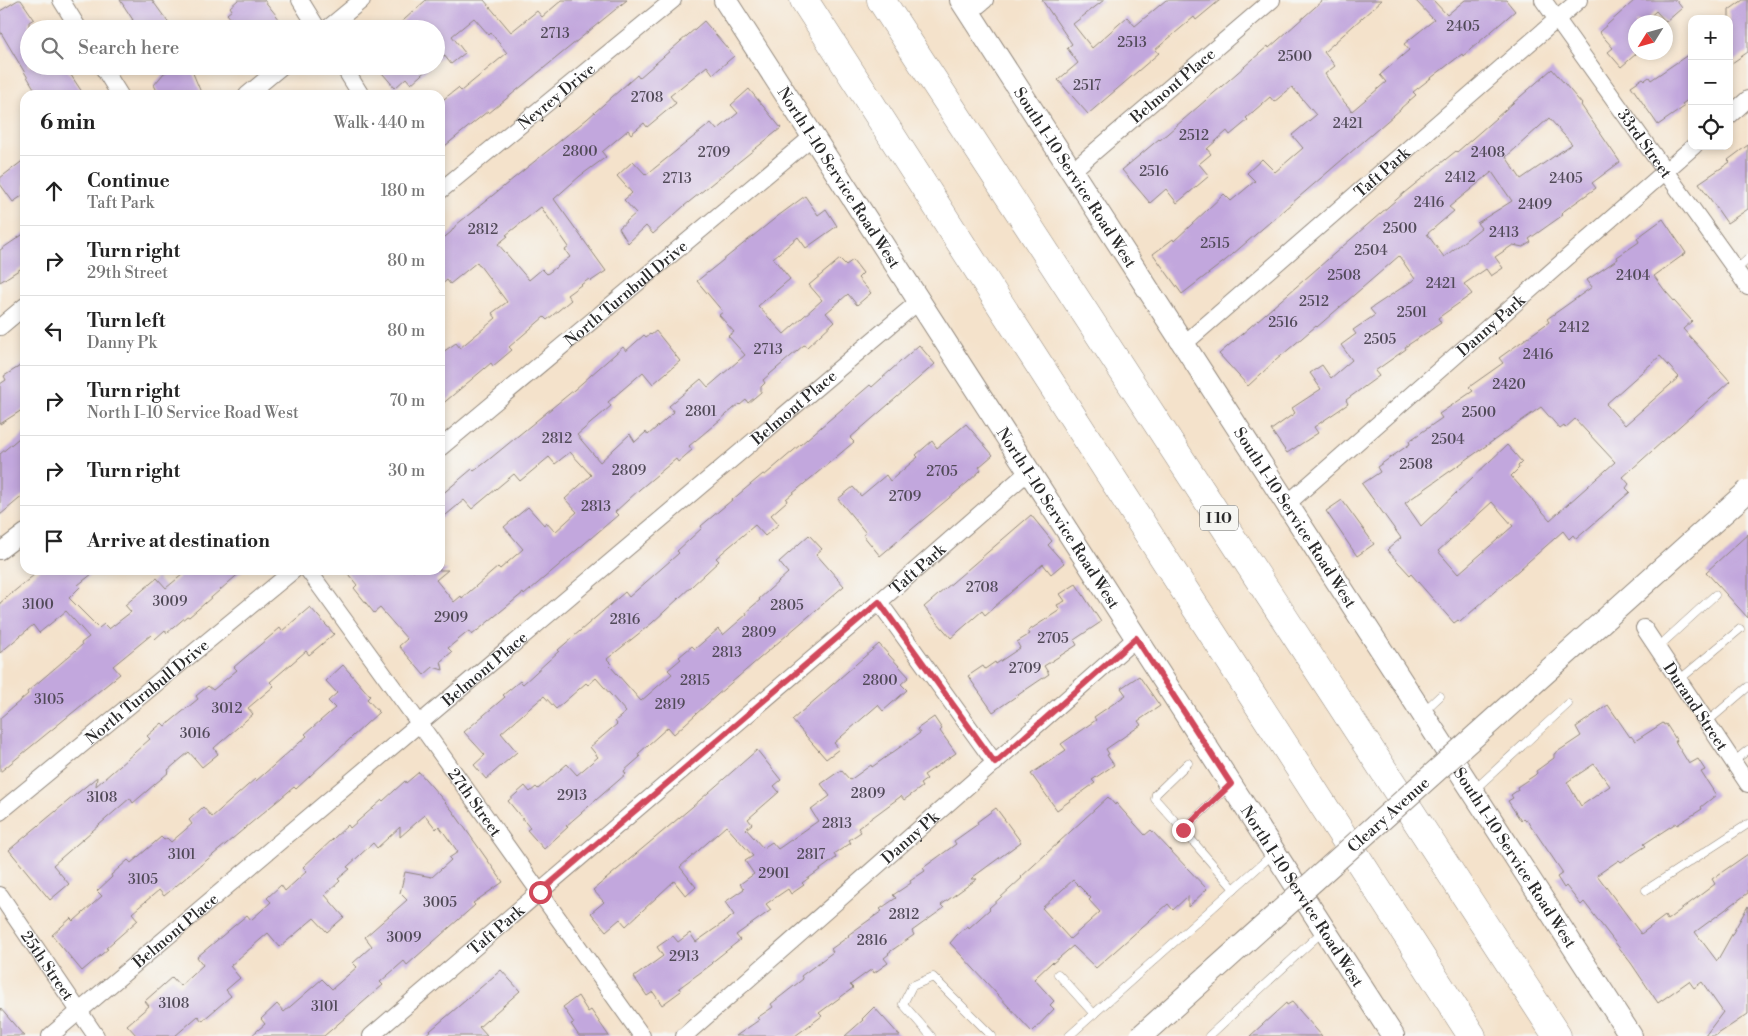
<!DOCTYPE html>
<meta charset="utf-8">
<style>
body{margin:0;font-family:"Libre Bodoni",serif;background:#f6f6f6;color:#222}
.controls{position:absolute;right:15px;top:15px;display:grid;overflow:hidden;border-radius:10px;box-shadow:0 2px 8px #0003}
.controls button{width:45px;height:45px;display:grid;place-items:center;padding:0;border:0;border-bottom:1px solid #e0e0e0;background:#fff;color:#222;font:25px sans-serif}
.compass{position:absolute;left:1628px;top:15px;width:45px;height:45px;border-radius:50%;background:#fff;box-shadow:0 2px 8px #0003;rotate:233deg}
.stop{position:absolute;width:15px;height:15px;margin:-11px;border:4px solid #d1495b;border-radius:50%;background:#fff}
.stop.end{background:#d1495b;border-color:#fff;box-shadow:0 1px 5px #0008}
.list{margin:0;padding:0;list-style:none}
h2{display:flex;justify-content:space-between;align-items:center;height:65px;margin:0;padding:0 20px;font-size:21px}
h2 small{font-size:16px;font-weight:400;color:#767676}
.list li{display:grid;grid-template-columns:32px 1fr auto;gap:15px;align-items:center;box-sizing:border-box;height:70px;padding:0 20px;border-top:1px solid #e0e0e0}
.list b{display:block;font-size:19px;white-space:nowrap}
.list p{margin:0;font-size:16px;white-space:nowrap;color:#767676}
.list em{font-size:16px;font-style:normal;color:#767676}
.icon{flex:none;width:28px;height:28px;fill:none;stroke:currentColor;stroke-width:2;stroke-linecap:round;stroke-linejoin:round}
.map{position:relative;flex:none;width:1748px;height:1036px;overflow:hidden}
.search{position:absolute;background:#fff;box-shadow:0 2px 8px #0003;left:20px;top:20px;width:425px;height:55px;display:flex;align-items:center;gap:12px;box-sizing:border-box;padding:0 18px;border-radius:28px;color:#767676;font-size:19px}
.panel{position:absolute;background:#fff;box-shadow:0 2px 8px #0003;left:20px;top:90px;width:425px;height:485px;border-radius:15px}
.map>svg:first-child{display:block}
</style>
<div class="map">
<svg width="1748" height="1036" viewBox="0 0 1748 1036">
<rect width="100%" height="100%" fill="#f6f6f2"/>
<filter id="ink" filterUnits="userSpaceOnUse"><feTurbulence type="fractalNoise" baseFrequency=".02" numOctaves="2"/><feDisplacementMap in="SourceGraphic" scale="10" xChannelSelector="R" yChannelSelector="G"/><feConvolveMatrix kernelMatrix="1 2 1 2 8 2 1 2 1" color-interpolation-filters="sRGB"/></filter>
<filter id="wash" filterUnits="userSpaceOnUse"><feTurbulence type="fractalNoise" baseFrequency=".0096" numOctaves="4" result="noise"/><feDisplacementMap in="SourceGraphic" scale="20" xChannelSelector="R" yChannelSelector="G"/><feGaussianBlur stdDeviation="1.12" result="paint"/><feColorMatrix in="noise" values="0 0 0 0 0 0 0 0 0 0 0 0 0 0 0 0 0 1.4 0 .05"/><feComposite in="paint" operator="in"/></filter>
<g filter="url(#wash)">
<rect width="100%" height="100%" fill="#f4e2cb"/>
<g id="blocks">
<g fill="#c2a7dd" fill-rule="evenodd">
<path d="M18,0H21L34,19L29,22V66H65L84,95H38L0,31V11Z"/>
<path d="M120,0H152L173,29H119L133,20Z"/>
<path d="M238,0H264L280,20L269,29H239L227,14L232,10L230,7Z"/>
<path d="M426,0H484L511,32L537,11L542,17L562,0H627L489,113L488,111L440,150V102L458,88L461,91L507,53L491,33L489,35L474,18L452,36L465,53L451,64L444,55L436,62V29H394Z"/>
<path d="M1042,0H1104L1073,24L1092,48L1127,17L1135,26L1166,0H1220L1196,20L1194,17L1155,50L1159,53L1088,114L1058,80L1078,63L1067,48L1072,44Z"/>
<path d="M1323,0H1382L1324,52L1335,66L1325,74L1340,97L1352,111L1386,82L1380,75L1409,50L1404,44L1434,20L1415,0H1433L1447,15L1465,0H1506L1515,11L1463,56L1462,54L1413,92L1416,95L1401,108V109L1226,260L1182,294L1153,254L1173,239L1174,241L1224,194L1231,201L1255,181L1247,173L1262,159L1275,172L1303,148L1292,135L1316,115L1292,87L1274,102L1270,97L1246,118L1248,120L1230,135L1227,131L1207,149L1211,154L1199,164L1209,176L1177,203L1166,189L1150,203L1122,170L1159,139L1160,140L1268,46L1269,48Z"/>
<path d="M1635,0H1676L1682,8L1666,22L1656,11L1644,22H1636V54L1621,67L1608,52L1613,48L1599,32Z"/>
<path d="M1743,0H1748V52L1729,65V10Z"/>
<path d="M704,21L734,56L713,74L707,66L670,96L676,103L647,127L644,123L631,134L628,130L602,152L606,157L580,176L554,199L606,271L591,281L589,279L567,295L571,300L547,320L544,317L509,347L512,350L493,366L491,363L440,406V354L456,343L460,348L496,318L492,313L507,302L477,262L450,284L447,280L440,286V241L451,232L456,225L587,119L637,75L639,78ZM541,207L569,247L565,250L570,257L547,274L542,269L529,280L498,244L508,236L506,235Z"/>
<path d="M1692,52V97L1682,104L1684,107L1658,125L1631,86L1643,78L1645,80L1649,77L1651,80Z"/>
<path d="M180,66H190L202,95H159L154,85L164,73Z"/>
<path d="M376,66H431L411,84L406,78L395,88Z"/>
<path d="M1552,69L1582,104L1581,105L1620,162L1592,183L1596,188L1561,213L1563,215L1529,239L1531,242L1523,247L1513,245L1495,257L1503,268L1491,276L1486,269L1464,284L1472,294L1438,318L1441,323L1405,347L1406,349L1375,371L1379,376L1346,400L1348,404L1314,427L1318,433L1287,453L1271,430L1295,413L1292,408L1321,389L1310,373L1322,365L1331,378L1352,360L1341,345L1356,334L1353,330L1375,315L1370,309L1415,279L1399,256L1317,327L1316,326L1275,361L1248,386L1219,354L1404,193L1456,151L1457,152ZM1549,118L1572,144L1521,179L1506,157ZM1492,172L1512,201L1477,223L1481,228L1444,257L1427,234L1454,211L1449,207Z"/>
<path d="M749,89L781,128L684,206L653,234L646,226L628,243L619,228L636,213L624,200L632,193L617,176L633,161L646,175L711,123L717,130L738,113L731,105Z"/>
<path d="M1748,145V209L1727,223L1699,183L1730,162L1728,160Z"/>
<path d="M25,159V194L13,202L0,184V178Z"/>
<path d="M805,196L818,215L826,209L837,226L806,248L798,237L773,258L790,279L758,306L784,334L822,300L809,285L840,259L846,265L853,260L863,273L858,278L871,293L857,305L848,294L826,313L834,322L807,347L804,345L763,380L765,383L761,387V392L748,403L746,400L740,405L739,404L689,446L692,450L678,462L676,459L640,489L615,512L618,515L524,595L523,593L472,635L469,631L448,648L452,652L441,661L443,670L433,667L424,675L399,646L407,639L380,608L374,613L354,588L357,585L345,570H448L436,580L454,602L461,596L462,598L498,567L500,569L523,549L504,527L528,507L544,525L546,522L555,532L577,512L565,499L591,475L570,452L555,464L549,457L520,481L514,474L472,509L464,500L440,520V496L472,469L474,471L486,462L574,390L623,347L626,351L644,335L646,337L650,334L651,335L656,331L680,361L653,384L643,372L608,402L611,406L577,435L600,462L630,434L635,442L646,432L648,435L674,412L669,406L701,379L708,387L745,355L728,336L734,332L719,315L723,312L697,281L778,216Z"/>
<path d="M1663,219L1686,253L1654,276L1666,292L1692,321L1683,329L1730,381L1623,477L1629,484L1626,488L1630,492L1576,539L1573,535L1569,539L1563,531L1460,622L1458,620L1454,623L1411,574L1410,575L1387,550L1401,538L1362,484L1380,472L1377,467L1410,444L1409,441L1442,418L1439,414L1473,391L1469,387L1503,363L1499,358L1549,322L1547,319L1592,287L1587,280L1618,259L1617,257L1639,242L1637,238ZM1660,356L1679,377L1625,425L1606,404ZM1541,407L1560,429L1564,426L1565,428L1575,419L1615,462L1550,520L1511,476L1519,468L1518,466L1522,462L1507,445L1421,526L1405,503ZM1492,502L1513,526L1458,574L1438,551Z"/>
<path d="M25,233V266L0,282V250Z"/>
<path d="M919,345L935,364L850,438L854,442L786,499L787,501L771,515L779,524L765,536L755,525L716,558L719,561L652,623L607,659L612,664L610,666L641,701L672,674L668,670L681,659L679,657L692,646L695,649L718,629L723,635L747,614L746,612L760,600L759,599L788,573L779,562L809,535L822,549L816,554L844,586L717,695L674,734L668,727L638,754L640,757L624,771L626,774L566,826L568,827L544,849L527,830L530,828L508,801L525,786L530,792L536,787L538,789L567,764L577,775L598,757L590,747L617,724L615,721L626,712L596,678L588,685L586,683L556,709L544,696L501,733L517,752L486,779L474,765L485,755L464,732L505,697L503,695L520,681L523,684L559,651L558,650L625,592L629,597L679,553L677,551L702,528L701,526L763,474L765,475L870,385L872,387Z"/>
<path d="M25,363V408L0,424V384L6,380L4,376Z"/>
<path d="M966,424L993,455L979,467L981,470L967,483L880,556L863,535L866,533L838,499L853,487L861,496L886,475L890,481L918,457L916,455L932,441L937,448Z"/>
<path d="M25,433V494L0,515V454Z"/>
<path d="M1342,500L1374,544L1357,556L1326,511Z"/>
<path d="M1031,515L1052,541L1048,545L1064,563L1051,574L1043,564L985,615L982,611L951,638L924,607Z"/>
<path d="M1748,534V618L1706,572Z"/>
<path d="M40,570H97L78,585L80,587L69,598L99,628L104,624L109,629L131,612L125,605L157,578L166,588L188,570H243L189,617L187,616L167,633L165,630L155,639L151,635L113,666L120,674L0,772V718L28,694L27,692L82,645L81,643L89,637L66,611L39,633L33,625L0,653V603Z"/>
<path d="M1076,584L1101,622L1074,640L1077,645L1044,666L1049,674L993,712L968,676L983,666L985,669L995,662L996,664L1020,648L1017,642L1030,634L1028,631L1060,610L1057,605L1065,601L1060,594Z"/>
<path d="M310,607L334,634L309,655L306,651L270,682L274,686L248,708L253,714L214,748L218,754L202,767L189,752L168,770L169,772L133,803L130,798L53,865L69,884L50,900L9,850L97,777L96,786L150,739L147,736L162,723L165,726L198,699L196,696L208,686L213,690L237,670L234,667L280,628L282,631Z"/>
<path d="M879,644L909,677L901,684L907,690L883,711L878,705L834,743L839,749L826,759L792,720Z"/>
<path d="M343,665L370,696L367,699L379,712L296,789L294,787L164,896L159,890L132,913L138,920L106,948L108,949L82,971L52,935L71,918L74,921L102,896L97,891L112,877L111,875L128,860L131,863L161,837L164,840L167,838L171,842L192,824L189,820L203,807L212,817L255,779L256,781L307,736L305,734L335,708L328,701L337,693L326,681Z"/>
<path d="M1139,676L1160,706L1138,721L1141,725L1106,749L1109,754L1107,755L1114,765L1092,780L1095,783L1057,810L1031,774L1066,750L1061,744L1096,720L1094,717L1126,695L1121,688Z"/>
<path d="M1608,705L1630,737L1631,736L1635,741L1663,723L1664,725L1666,724L1677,741H1675L1689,764L1698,759L1705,770L1701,772L1716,795L1701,807L1702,809L1677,825L1676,823L1644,844L1646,846L1621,862L1619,860L1597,875L1641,934L1665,916L1667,920L1715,884L1712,879L1748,854V893L1695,932L1717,961L1748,906V1014L1715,1036H1705L1723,1012L1702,982L1694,988L1689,981L1658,1003L1631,963L1584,902L1581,905L1566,886L1564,888L1557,877L1563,873L1527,820L1525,821L1523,819L1521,821L1508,801L1513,798L1511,795L1518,790L1517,787L1535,775L1537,773L1536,771L1554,758V754L1581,736L1576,727ZM1594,764L1610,786L1581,806L1567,782Z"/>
<path d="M934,717L942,729L940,731L956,753L924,775L927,779L920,784L922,787L904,800L901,796L900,797L858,828L861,832L849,840L851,843L834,854L836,858L802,883L804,885L791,894L788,889L766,904L771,910L736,935L740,940L711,963L712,964L679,988L681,991L662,1005L653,992L647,996L634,977L663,956L657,947L673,936L678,942L690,933L696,942L734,915L725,902L744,889L740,884L754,874L745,861L753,856L726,826L680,867L696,887L686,896L674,881L626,926L620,919L606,931L591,913L604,902L593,890L692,807L757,750L781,780L774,786L779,792L748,819L752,824L746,829L763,848L772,842L778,849L818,821L811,810L830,796L821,784L841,770L850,780L871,765L872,767L920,733L917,729Z"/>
<path d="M419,772L452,810L503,882L473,903L475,905L407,965L404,961L380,982L383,985L324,1036H251L265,1024L261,1019L277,1004L284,1012L322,979L332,989L357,967L353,963L372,946L365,937L407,900L400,893L405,872L432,877L451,860L449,858L458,852L439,826L436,829L425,815L400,837V827L377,848L373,843L347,867L350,869L338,879L340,881L325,895L344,917L327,932L314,918L280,947L268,933L230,966L240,978L226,990L231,996L202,1021L198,1016L175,1036H137L127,1025L149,1006L145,1001L172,977L180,986L203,965L197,957L247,915L251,920L271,902L267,898L281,885L285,891L307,871L303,867L348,825L350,828L382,800L383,801L405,781L406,783Z"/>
<path d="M1108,797L1115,805L1116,803L1145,835L1151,830L1207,889L1188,907V896L1173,910L1168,904L1096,968L1073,946L1053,963L1052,962L1034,979L1054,1001L1050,1005L1054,1009L1032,1032L950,943L957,935L968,926L969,928L990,909L989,908L1022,878L1021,877ZM1073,880L1091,898L1089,900L1100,912L1070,939L1042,908Z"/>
<path d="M996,808L1021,842L973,877L971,879H977L941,905L944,908L912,931L914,935L888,953L889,954L884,958L888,963L874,973L872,969L850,985L853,988L819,1013L822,1016L795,1036H736L759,1020L757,1018L773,1007L771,1004L803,979L801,976L833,952L831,949L849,936L848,935L882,911L880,909L896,898L893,895L911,883L910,881L925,871L923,868L956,844L954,841L978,824L977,822Z"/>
<path d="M501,970L520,991L479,1027L487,1036H424Z"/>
<path d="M578,996L588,1012L591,1010L609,1036H579L571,1024L574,1023L563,1007Z"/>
<path d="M1292,1002L1322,1036H1250L1286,1003L1287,1005Z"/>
<path d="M874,1007L900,1036H845L863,1020L862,1019Z"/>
<path d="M0,1008L24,1036H0Z"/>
</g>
</g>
</g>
<g filter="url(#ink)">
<use href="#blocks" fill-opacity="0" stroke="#90867b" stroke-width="1"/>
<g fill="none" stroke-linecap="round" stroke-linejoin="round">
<defs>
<g id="lane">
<path d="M1736,270L1748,259"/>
<path d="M1657,648L1715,595"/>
<path d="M1679,680L1740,629"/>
<path d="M1423,712L1440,696"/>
<path d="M1707,722L1748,687"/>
<path d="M1733,762L1748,750"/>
<path d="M1230,785L1183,830L1234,889"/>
<path d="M1474,790L1568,704"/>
<path d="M1183,830L1155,799L1156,794L1188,763"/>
<path d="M1646,890L1748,824"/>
<path d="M1058,974L1094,1014"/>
<path d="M931,1036L903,1004L912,986L933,977L992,1036"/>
<path d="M1069,1036L1273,854"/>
<path d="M1209,1036L1323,931"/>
</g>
<g id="street">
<path d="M61,0L79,29"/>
<path d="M300,0L318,29"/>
<path id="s1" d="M1543,0L1748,287"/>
<path d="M969,13L985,0"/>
<path d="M327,29L362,0"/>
<path d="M102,66L120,95"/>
<path d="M343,66L361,95"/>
<path d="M247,95L282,66"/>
<path d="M1729,116L1748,99"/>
<path id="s2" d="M1072,171L1272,0"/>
<path id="s3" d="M440,191L673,0"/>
<path d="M0,327L25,306"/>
<path id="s4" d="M1184,344L1579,0"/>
<path id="s5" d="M440,448L812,137"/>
<path id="s6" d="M1287,504L1694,146"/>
<path d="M0,551L25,532"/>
<path id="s7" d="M308,570L419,723L642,1036"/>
<path d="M879,602L995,763"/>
<path id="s8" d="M1644,628L1748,784"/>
<path id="s9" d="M0,812L294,570"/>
<path id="s10" d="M0,895L96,1036"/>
<path id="s11" d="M50,1036L919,301"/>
<path id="s12" d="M371,1036L879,602L1029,471"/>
<path id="s13" d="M684,1036L1136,638"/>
</g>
<g id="secondary">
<path id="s14" d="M725,0L1393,1036"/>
<path id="s15" d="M961,0L1631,1036"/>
</g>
<g id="highway">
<path d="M804,0L1472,1036"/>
<path d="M881,0L1557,1036"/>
</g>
</defs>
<use href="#lane" stroke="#90867b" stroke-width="9"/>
<use href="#street" stroke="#90867b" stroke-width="18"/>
<use href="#secondary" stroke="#90867b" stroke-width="24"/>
<use href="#highway" stroke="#90867b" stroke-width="29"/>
<use href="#lane" stroke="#fff" stroke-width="8"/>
<use href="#street" stroke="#fff" stroke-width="16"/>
<use href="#secondary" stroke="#fff" stroke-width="22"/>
<use href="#highway" stroke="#fff" stroke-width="28"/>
<defs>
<g id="secondary-bridge">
<path id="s16" d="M1141,1036L1748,491"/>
</g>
</defs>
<use href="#secondary-bridge" stroke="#90867b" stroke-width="24" stroke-linecap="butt"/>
<use href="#secondary-bridge" stroke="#fff" stroke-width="22"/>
</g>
</g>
<g fill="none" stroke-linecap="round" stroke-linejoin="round" filter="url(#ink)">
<path stroke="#d1495b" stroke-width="6" d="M540,892L879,602L995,763L1136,638L1231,784L1183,830"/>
</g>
<g text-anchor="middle" stroke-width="4" stroke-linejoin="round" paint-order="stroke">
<g font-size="14" fill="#514a58">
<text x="1463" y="31">2405</text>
<text x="555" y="38">2713</text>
<text x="1132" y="47">2513</text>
<text x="1295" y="61">2500</text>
<text x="1087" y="90">2517</text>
<text x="647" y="102">2708</text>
<text x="1348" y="128">2421</text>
<text x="1194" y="140">2512</text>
<text x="580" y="156">2800</text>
<text x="714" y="157">2709</text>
<text x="1488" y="157">2408</text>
<text x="1154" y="176">2516</text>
<text x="1460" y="182">2412</text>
<text x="677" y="183">2713</text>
<text x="1566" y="183">2405</text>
<text x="1429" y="207">2416</text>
<text x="1535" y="209">2409</text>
<text x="1400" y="233">2500</text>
<text x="483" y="234">2812</text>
<text x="1504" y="237">2413</text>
<text x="1215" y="248">2515</text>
<text x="1371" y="255">2504</text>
<text x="1344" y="280">2508</text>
<text x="1633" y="280">2404</text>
<text x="1441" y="288">2421</text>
<text x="1314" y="306">2512</text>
<text x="1412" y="317">2501</text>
<text x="1283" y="327">2516</text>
<text x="1574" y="332">2412</text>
<text x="1380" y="344">2505</text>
<text x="768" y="354">2713</text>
<text x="1538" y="359">2416</text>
<text x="1509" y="389">2420</text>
<text x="701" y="416">2801</text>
<text x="1479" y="417">2500</text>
<text x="557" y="443">2812</text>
<text x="1448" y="444">2504</text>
<text x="1416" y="469">2508</text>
<text x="629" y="475">2809</text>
<text x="942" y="476">2705</text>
<text x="905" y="501">2709</text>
<text x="596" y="511">2813</text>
<text x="982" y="592">2708</text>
<text x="170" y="606">3009</text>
<text x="38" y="609">3100</text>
<text x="787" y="610">2805</text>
<text x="451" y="622">2909</text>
<text x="625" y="624">2816</text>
<text x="759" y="637">2809</text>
<text x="1053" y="643">2705</text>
<text x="727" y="657">2813</text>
<text x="1025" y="673">2709</text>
<text x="695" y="685">2815</text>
<text x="880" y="685">2800</text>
<text x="49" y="704">3105</text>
<text x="670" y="709">2819</text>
<text x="227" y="713">3012</text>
<text x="195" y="738">3016</text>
<text x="868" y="798">2809</text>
<text x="572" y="800">2913</text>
<text x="102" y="802">3108</text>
<text x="837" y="828">2813</text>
<text x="182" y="859">3101</text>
<text x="811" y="859">2817</text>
<text x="774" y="878">2901</text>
<text x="143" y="884">3105</text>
<text x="440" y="907">3005</text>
<text x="904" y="919">2812</text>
<text x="404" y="942">3009</text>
<text x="872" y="945">2816</text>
<text x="684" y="961">2913</text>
<text x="174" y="1008">3108</text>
<text x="325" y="1011">3101</text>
</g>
<rect fill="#f6f6f2" stroke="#686867" stroke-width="1" x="1200" y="505.5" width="38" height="25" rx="4"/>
<g font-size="15" font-weight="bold" fill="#2b2b2b">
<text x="1219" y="523">I 10</text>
</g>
<g font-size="16" fill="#2b2b2b" stroke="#f6f6f2">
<text dy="6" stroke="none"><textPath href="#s2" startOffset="132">Belmont Place</textPath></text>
<text dy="6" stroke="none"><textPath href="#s3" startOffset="150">Neyrey Drive</textPath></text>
<text dy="6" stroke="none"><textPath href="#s1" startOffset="176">33rd Street</textPath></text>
<text dy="6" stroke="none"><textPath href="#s4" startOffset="262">Taft Park</textPath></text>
<text dy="6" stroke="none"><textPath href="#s14" startOffset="211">North I-10 Service Road West</textPath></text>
<text dy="6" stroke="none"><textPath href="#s15" startOffset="211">South I-10 Service Road West</textPath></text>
<text dy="6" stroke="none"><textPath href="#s5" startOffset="242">North Turnbull Drive</textPath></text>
<text dy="6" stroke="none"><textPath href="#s6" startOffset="271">Danny Park</textPath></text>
<text dy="6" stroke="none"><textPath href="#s11" startOffset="974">Belmont Place</textPath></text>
<text dy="6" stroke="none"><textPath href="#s14" startOffset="616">North I-10 Service Road West</textPath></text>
<text dy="6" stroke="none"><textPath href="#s15" startOffset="616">South I-10 Service Road West</textPath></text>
<text dy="6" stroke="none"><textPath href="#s12" startOffset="719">Taft Park</textPath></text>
<text dy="6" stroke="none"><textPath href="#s11" startOffset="569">Belmont Place</textPath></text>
<text dy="6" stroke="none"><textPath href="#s9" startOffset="190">North Turnbull Drive</textPath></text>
<text dy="6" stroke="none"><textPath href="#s8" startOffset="94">Durand Street</textPath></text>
<text dy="6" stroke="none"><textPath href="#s7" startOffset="286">27th Street</textPath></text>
<text dy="6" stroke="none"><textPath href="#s16" startOffset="332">Cleary Avenue</textPath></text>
<text dy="6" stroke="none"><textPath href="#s13" startOffset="301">Danny Pk</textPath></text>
<text dy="6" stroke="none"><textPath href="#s15" startOffset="1021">South I-10 Service Road West</textPath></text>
<text dy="6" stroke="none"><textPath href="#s14" startOffset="1066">North I-10 Service Road West</textPath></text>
<text dy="6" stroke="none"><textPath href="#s11" startOffset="164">Belmont Place</textPath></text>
<text dy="6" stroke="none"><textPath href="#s12" startOffset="164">Taft Park</textPath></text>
<text dy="6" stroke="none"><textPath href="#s10" startOffset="85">25th Street</textPath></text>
</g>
</g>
</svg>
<div class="controls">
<button>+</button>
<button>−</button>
<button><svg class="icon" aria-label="locate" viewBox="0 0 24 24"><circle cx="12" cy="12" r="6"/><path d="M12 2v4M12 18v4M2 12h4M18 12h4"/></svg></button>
</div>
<svg class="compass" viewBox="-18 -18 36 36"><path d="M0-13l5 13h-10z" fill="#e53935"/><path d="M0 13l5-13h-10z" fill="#767676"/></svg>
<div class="stop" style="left:540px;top:892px"></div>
<div class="stop end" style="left:1183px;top:830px"></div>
<div class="search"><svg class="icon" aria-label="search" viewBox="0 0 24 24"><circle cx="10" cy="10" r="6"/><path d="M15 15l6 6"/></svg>Search here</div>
<section class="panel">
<h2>6 min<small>Walk · 440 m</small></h2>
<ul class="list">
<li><svg class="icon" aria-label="ahead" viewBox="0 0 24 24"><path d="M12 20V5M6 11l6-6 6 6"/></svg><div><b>Continue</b><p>Taft Park</p></div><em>180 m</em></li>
<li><svg class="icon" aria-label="right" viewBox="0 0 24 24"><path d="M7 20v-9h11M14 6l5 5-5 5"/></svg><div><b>Turn right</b><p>29th Street</p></div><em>80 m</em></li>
<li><svg class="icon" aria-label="left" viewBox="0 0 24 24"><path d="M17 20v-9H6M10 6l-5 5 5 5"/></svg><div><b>Turn left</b><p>Danny Pk</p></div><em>80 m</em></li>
<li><svg class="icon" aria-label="right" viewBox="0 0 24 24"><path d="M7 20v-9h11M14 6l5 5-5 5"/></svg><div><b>Turn right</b><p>North I-10 Service Road West</p></div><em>70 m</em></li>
<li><svg class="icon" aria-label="right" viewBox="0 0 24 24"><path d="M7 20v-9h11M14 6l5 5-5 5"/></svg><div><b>Turn right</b></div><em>30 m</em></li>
<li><svg class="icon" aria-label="arrive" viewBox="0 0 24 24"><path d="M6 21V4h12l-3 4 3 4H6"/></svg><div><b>Arrive at destination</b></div></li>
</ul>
</section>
</div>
